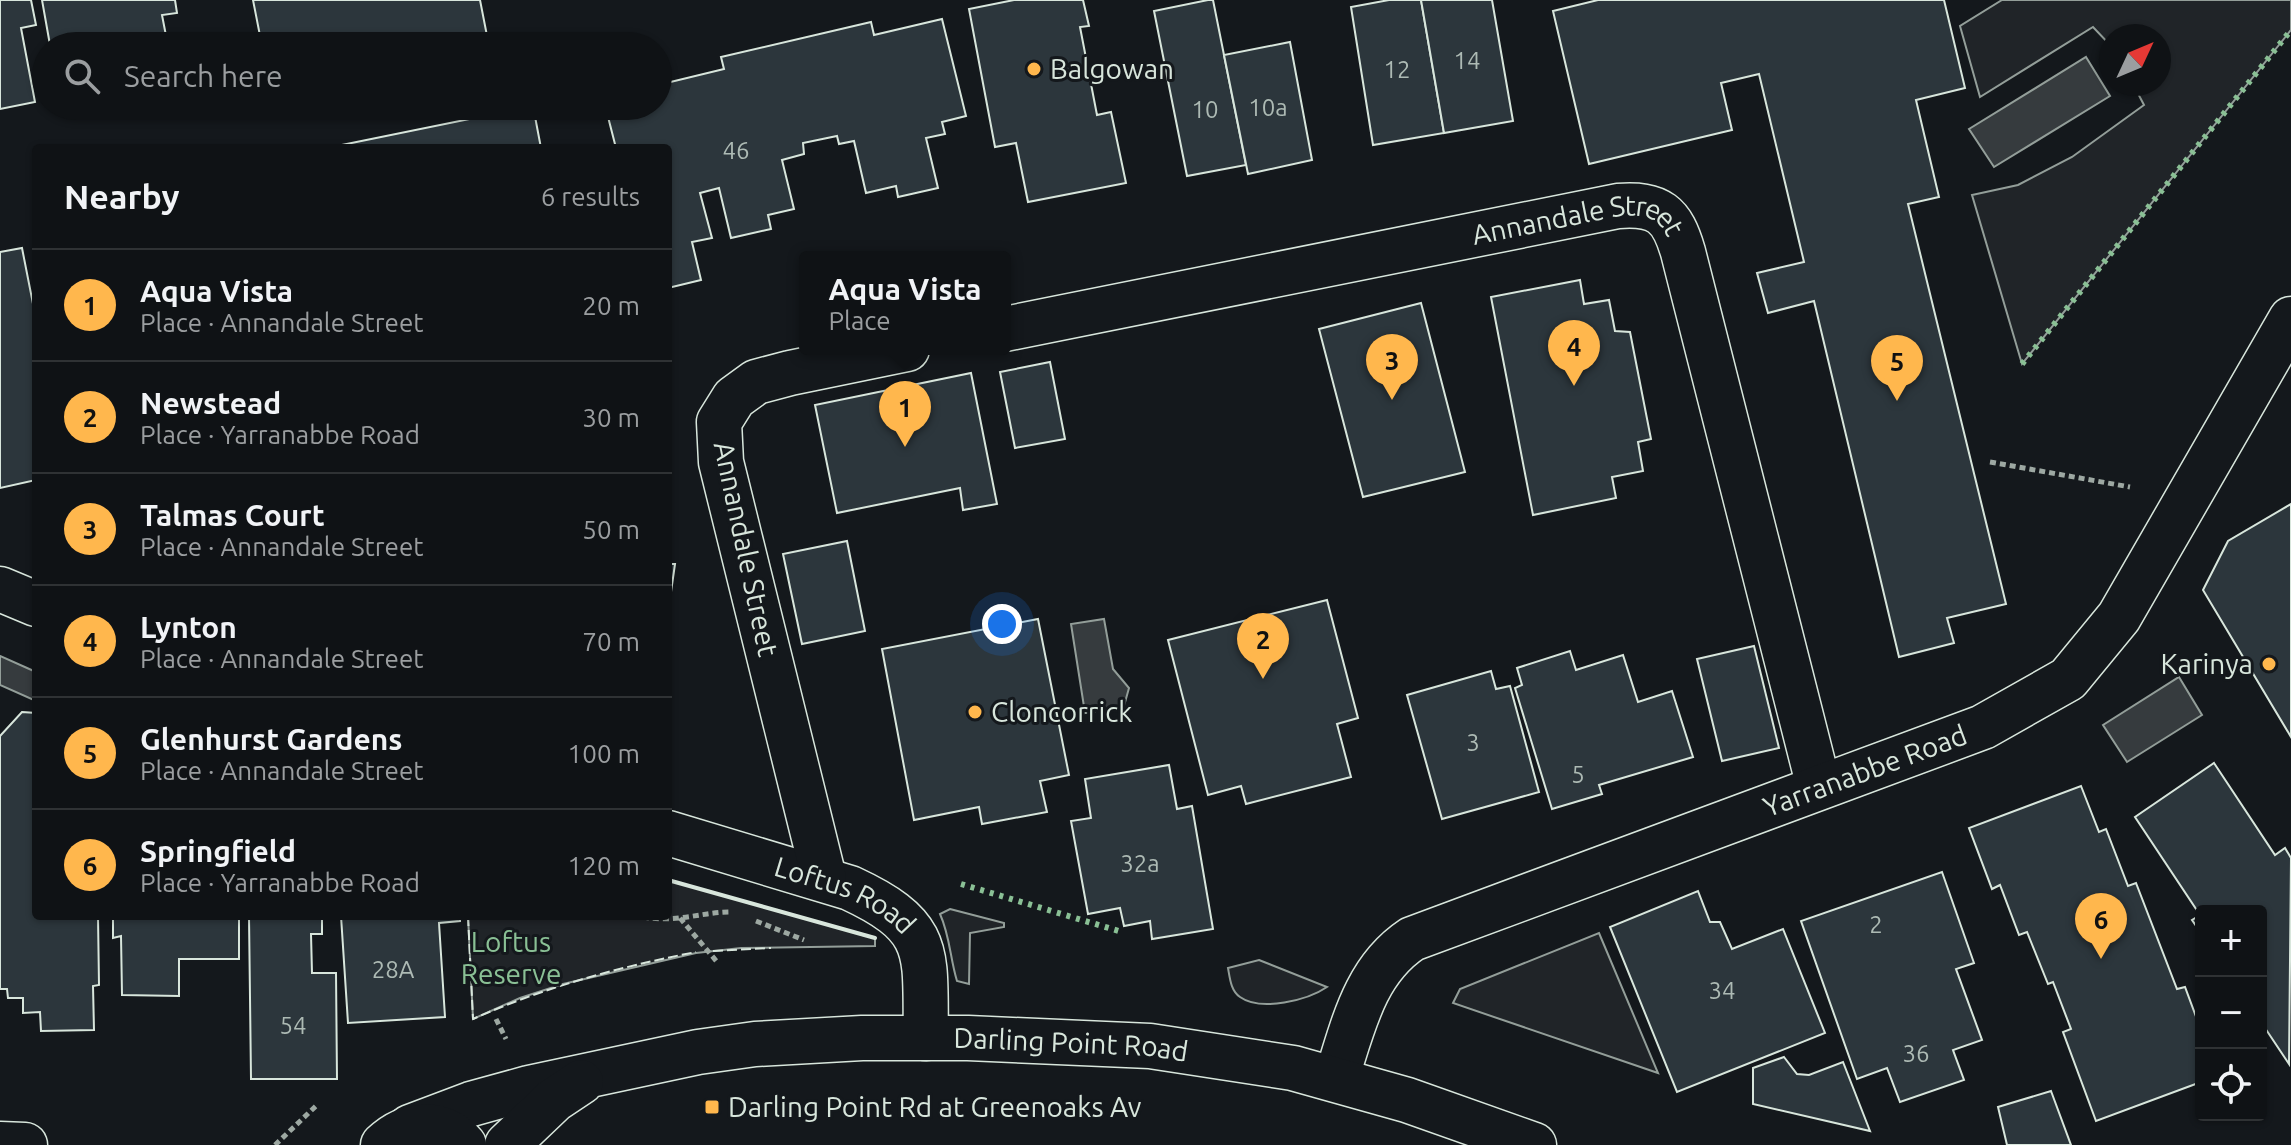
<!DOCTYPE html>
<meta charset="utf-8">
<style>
body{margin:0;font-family:Ubuntu,sans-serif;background:#181b1e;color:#f1f3f6}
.controls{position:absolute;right:24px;bottom:24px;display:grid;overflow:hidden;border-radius:8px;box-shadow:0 2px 6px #0004}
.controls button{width:72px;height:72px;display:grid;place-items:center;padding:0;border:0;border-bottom:2px solid #2f3234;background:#0f1215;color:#f1f3f6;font:40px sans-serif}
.compass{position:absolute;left:2099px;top:24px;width:72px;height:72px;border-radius:50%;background:#0f1215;box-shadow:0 2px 6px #0004;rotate:46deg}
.you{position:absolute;left:1002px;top:624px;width:28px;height:28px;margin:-20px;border:6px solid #fff;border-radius:50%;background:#1a73e8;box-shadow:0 0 0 12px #1a73e833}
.badge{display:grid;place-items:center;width:52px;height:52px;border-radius:50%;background:#ffb74d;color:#111;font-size:26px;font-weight:700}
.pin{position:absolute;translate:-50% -66px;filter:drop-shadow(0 2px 4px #0008)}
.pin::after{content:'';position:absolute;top:42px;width:28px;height:24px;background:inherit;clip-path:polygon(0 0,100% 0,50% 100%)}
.popup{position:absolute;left:799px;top:251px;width:212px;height:104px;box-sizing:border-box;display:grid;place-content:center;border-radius:8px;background:#0f1215;filter:drop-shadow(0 2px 6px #0005);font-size:26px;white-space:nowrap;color:#9b9ea0}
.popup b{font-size:30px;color:#f1f3f6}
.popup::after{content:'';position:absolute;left:50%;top:100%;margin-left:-16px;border:16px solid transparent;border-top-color:#0f1215}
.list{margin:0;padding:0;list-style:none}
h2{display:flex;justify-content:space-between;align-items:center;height:104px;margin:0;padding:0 32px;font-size:34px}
h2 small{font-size:26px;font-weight:400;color:#9b9ea0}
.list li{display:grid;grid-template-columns:52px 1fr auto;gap:24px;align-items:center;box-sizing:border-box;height:112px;padding:0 32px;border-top:2px solid #2f3234}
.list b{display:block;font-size:30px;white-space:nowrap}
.list p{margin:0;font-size:26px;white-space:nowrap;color:#9b9ea0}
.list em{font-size:26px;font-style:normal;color:#9b9ea0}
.icon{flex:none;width:44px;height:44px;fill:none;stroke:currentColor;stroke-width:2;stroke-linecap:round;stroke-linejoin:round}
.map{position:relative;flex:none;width:2291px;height:1145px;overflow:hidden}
.search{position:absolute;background:#0f1215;box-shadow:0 2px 6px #0004;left:32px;top:32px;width:640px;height:88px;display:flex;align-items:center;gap:20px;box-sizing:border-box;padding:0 28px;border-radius:44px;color:#9b9ea0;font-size:30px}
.panel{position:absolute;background:#0f1215;box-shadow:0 2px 6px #0004;left:32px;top:144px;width:640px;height:776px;border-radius:8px}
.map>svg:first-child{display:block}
</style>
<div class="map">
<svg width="2291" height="1145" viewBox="0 0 2291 1145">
<rect width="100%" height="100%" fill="#14181c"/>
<g fill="#202428" stroke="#939e99" stroke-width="2">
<path d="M2002,0H2291V30L2022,364L1972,195L2018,185L2072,157L2144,105L2133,84H2159V36H2111V46L2093,27L1980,97L1960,26Z"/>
<path d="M668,880L875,938V946L741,948L696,953L563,984L520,998L473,1019L468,916H668Z"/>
<path d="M950,909L1004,923V927L970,933L969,984L957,981C950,958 950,936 940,914Z"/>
<path d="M1599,933L1658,1073L1453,1003L1460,989Z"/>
<path d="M1259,960L1327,987C1308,1000 1261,1012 1240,997C1231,991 1230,979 1228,968Z"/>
</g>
<g fill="#363b3e" stroke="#939e99" stroke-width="2">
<path d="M2086,57L2110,96L1994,167L1969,129Z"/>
<path d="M1104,619L1113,669L1129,688L1124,706L1085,713L1071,624Z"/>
<path d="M0,656L36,672V701L0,685Z"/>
<path d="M2179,677L2202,715L2127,762L2103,725Z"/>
</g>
<g fill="#2c363c" stroke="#d8e6dc" stroke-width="2">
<path d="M0,0H31L36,25L21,28L35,102L0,109Z"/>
<path d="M42,0H175L177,13L162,15L168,46H71L70,41L50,45Z"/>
<path d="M253,0H480L489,46H262Z"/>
<path d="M1014,0H1083L1089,26L1080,27L1097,115L1111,112L1126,183L1028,202L1016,143L995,147L969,9Z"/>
<path d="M1208,0H1213L1246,165L1187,176L1154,11Z"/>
<path d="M1389,0H1421L1444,133L1373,145L1351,7Z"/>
<path d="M1421,0H1492L1513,121L1444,133Z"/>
<path d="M1598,0H1944L1965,88L1916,100L1939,197L1908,204L2006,604L1947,618L1954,643L1899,657L1814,301L1768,313L1757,273L1804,262L1759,74L1721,83L1732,130L1589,164L1553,11Z"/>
<path d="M942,19L966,116L942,122L945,134L926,138L938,188L898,197L896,186L866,193L854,141L839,144L837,136L803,143L804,154L782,160L794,209L768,215L771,229L731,238L719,188L700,193L712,238L692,242L701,280L668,288V148H616L606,109L619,106H658V85L724,69L721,57L871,22L874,35Z"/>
<path d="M1290,42L1312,160L1248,174L1224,55Z"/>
<path d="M533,106L541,148H327Z"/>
<path d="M22,248L36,319V480L0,488V252Z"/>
<path d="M1580,280L1584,304L1609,300L1615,331L1630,332L1651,439L1638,442L1643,471L1612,477L1616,498L1533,515L1491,297Z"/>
<path d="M1421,303L1465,472L1363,497L1319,329Z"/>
<path d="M1050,362L1065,439L1015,448L1000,372Z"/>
<path d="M971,373L997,504L963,510L960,488L837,513L815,405Z"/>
<path d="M2291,504V737L2203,590L2228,541Z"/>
<path d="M847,541L865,631L802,644L783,554Z"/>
<path d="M668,564H675L670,599H668Z"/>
<path d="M1327,600L1358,718L1337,724L1351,777L1246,804L1241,786L1208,795L1168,640Z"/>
<path d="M1038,619L1069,775L1040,781L1047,812L982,824L979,807L914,820L882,649Z"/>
<path d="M1754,646L1779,748L1722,761L1697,659Z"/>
<path d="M1570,651L1576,670L1623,655L1638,702L1672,691L1693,757L1599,785L1602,794L1552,809L1515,688L1522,685L1517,668Z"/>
<path d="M1491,671L1496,689L1510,686L1539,792L1442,819L1407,695Z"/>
<path d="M22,712L36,713V916H98L99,985L93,986L94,1030L41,1031L40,1012L23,1013V998H8L7,989H0V736Z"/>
<path d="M2214,763L2275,855L2285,848L2291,858L2289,1064L2261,1022V911H2201V933L2192,920L2200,915L2135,817Z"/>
<path d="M1169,765L1177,809L1192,806L1213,929L1152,939L1150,921L1124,926L1120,908L1088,914L1071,821L1091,818L1085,779Z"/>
<path d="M2081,786L2099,832L2106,829L2128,886L2136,883L2177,989L2185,987L2201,1030V1082L2096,1121L2063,1032L2071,1029L2053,982L2048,984L2027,932L2019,935L2000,885L1992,889L1969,828Z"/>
<path d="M1942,872L1974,963L1956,969L1982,1040L1953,1050L1964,1080L1900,1102L1887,1068L1857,1079L1801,921Z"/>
<path d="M1698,891L1710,922H1720L1732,949L1783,929L1825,1033L1677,1092L1610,927Z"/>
<path d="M113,916H239V959H179V996L122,995L121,936L113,938Z"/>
<path d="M249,916H322V934H311L312,973H336L337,1079H251Z"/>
<path d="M341,916H460V921L439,923L445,1017L348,1023Z"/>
<path d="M1784,1057L1797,1074L1809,1075L1843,1062L1870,1131L1753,1104V1068Z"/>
<path d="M2051,1091L2071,1145H2007L1998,1107Z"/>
</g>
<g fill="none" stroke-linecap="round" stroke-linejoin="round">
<defs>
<g id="street">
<path id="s1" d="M1005,329L1618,206C1659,203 1672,214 1683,252L1819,787"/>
<path d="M0,589L36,604"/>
<path id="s2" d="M668,833L850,888C936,928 924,953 926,1038"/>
<path d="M824,878L721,462L719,422L734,398L756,382L790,373L907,349"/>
<path id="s3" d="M1336,1079C1353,1027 1364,971 1412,939L1983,727L2068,679L2119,617L2291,319"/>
</g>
<g id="secondary">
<path id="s4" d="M410,1127L471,1104L529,1088L698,1052L755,1044L862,1038H968L1150,1046L1293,1068L1407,1100L1534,1145"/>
<path d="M0,1144L25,1145"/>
<path d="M383,1145C406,1123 442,1118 464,1145"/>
<path d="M507,1145L554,1100L581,1082"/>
</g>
</defs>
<use href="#street" stroke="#d8e6dc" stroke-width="47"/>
<use href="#secondary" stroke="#d8e6dc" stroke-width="47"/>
<g stroke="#9da8a2" stroke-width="5" stroke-dasharray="6 4" stroke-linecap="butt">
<path d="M1990,462L2130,487"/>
<path d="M633,916C648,918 664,920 679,918C697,916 713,912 731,912"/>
<path d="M680,918L718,963"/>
<path d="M756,921L804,940"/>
<path d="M496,1019L506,1039"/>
<path d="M275,1145L316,1106"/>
</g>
<use href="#street" stroke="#14181c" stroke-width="44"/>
<use href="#secondary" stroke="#14181c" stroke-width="44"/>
<g stroke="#8ac095" stroke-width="6" stroke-dasharray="4 6" stroke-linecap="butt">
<path d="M2022,364L2291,30"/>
<path d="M961,884L1122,932"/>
</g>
<g stroke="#d8e6dc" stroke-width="2" stroke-dasharray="10 4" stroke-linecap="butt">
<path d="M668,880L875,938"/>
<path d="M468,916L473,1019C545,987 619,967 696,952"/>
<path d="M713,951L771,948"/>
</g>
<path stroke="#d8e6dc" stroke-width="4" d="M668,880L875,938"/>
</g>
<g fill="#ffb74d" stroke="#14181c" stroke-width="3">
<circle cx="1034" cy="69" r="8"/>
<circle cx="2269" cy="664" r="8"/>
<circle cx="975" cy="712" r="8"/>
<rect x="704" y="1099" width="16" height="16" rx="4"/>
</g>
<g text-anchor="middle" stroke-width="6" stroke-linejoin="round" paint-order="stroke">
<g font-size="24" fill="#adbab4">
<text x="1467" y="69">14</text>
<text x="1397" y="78">12</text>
<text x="1268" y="116">10a</text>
<text x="1205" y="118">10</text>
<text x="736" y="159">46</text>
<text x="1473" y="751">3</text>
<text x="1578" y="783">5</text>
<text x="1140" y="872">32a</text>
<text x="1876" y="933">2</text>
<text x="393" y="978">28A</text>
<text x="1722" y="999">34</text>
<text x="293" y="1034">54</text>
<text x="1916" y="1062">36</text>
</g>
<g font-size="28" fill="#d8e6dc" stroke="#14181c" text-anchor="start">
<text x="1050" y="79">Balgowan</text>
<text x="2253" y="674" text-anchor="end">Karinya</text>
<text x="991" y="722">Cloncorrick</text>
<text x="728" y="1117">Darling Point Rd at Greenoaks Av</text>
</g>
<g font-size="28" fill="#d8e6dc" stroke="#14181c">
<text dy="10" stroke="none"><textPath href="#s1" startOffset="586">Annandale Street</textPath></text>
<text transform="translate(746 549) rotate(78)" y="10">Annandale Street</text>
<text dy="10" stroke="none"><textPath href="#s3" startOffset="646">Yarranabbe Road</textPath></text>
<text dy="10" stroke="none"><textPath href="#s2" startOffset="188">Loftus Road</textPath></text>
<text dy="10" stroke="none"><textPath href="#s4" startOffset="672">Darling Point Road</textPath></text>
</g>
<g font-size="28" fill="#8ac095" stroke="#14181c">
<text x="511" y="952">Loftus<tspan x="511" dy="32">Reserve</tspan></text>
</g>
</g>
</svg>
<div class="controls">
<button>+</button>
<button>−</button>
<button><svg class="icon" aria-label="locate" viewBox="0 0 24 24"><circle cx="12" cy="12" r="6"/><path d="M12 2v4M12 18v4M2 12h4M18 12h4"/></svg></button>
</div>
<svg class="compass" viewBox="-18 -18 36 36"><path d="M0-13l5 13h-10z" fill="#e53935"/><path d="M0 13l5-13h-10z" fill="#9b9ea0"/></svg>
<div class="you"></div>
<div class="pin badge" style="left:905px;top:447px">1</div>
<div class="popup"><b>Aqua Vista</b>Place</div>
<div class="pin badge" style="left:1263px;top:679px">2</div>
<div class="pin badge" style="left:1392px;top:400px">3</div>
<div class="pin badge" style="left:1574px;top:386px">4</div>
<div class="pin badge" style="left:1897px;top:401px">5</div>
<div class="pin badge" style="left:2101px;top:959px">6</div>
<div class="search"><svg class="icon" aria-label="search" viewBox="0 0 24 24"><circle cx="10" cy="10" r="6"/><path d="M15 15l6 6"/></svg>Search here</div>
<section class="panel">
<h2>Nearby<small>6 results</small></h2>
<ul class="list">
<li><span class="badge">1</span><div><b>Aqua Vista</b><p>Place · Annandale Street</p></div><em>20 m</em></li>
<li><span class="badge">2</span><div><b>Newstead</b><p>Place · Yarranabbe Road</p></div><em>30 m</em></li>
<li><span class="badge">3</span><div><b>Talmas Court</b><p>Place · Annandale Street</p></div><em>50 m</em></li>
<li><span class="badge">4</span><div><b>Lynton</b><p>Place · Annandale Street</p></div><em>70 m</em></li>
<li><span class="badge">5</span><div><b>Glenhurst Gardens</b><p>Place · Annandale Street</p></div><em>100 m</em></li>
<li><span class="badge">6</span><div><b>Springfield</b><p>Place · Yarranabbe Road</p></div><em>120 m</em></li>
</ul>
</section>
</div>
